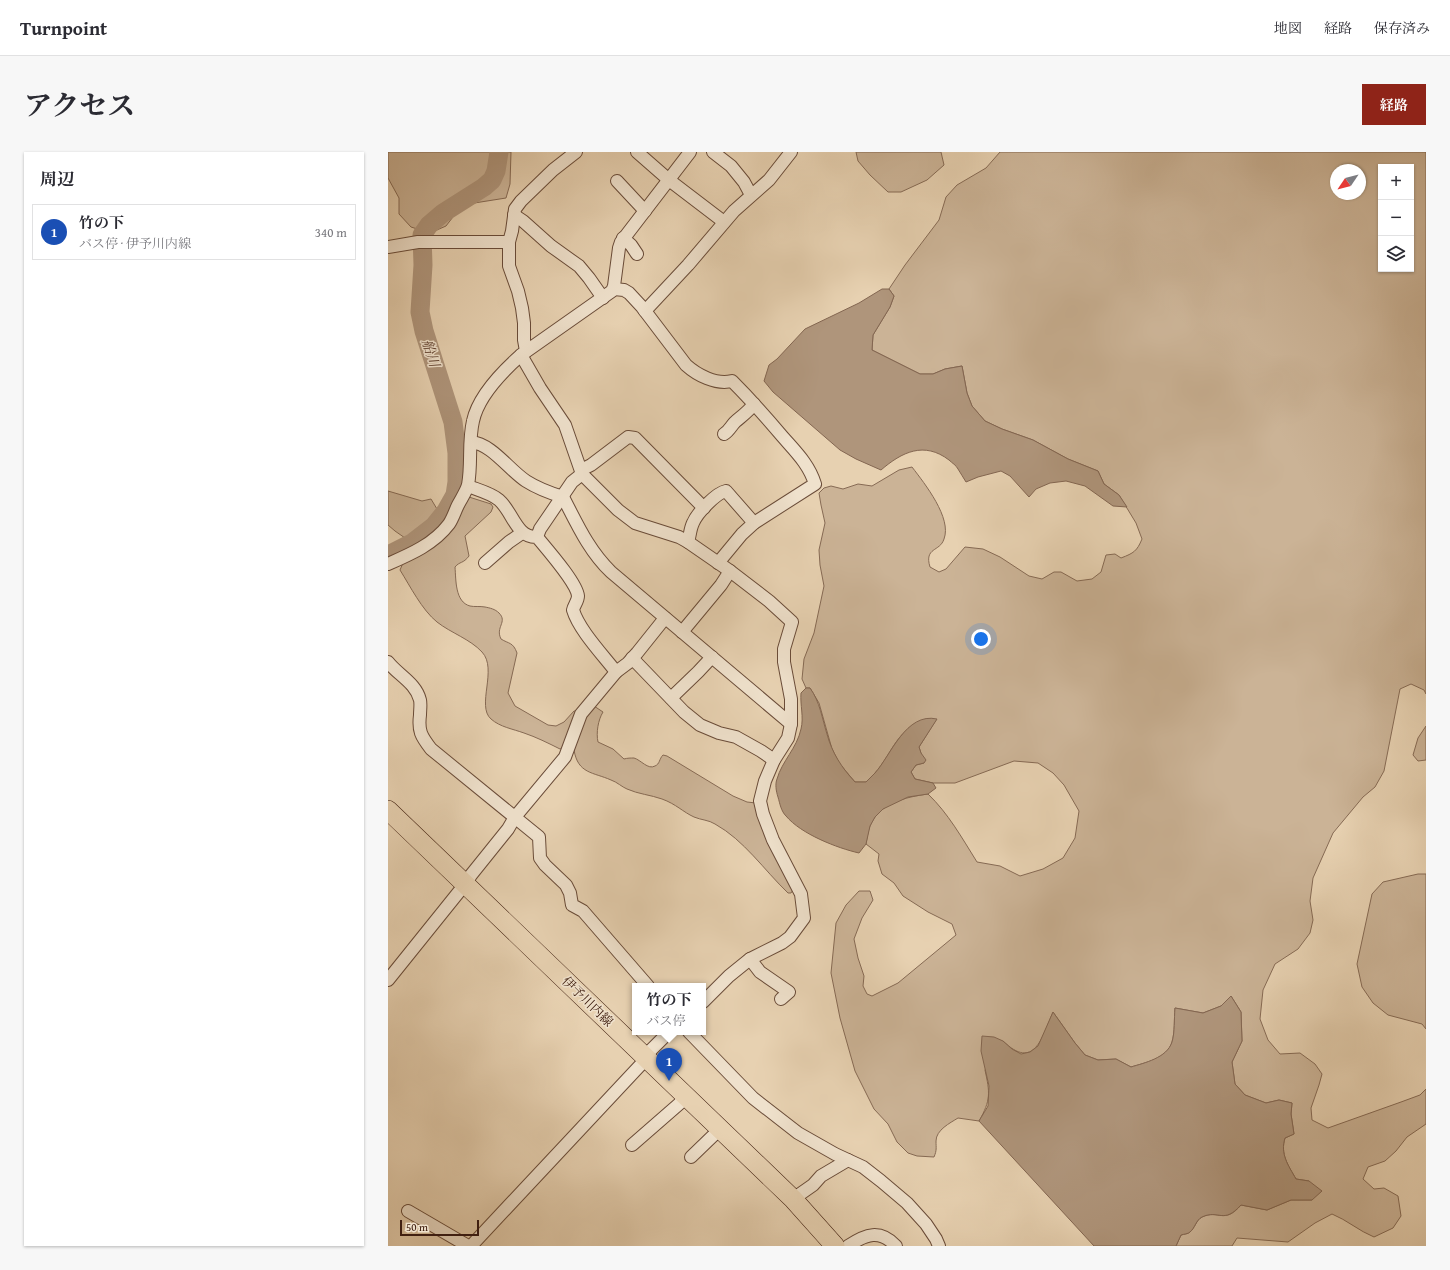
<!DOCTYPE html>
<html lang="ja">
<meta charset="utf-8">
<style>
body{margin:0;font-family:"Gentium Book Plus","Noto Serif JP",serif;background:#f7f7f7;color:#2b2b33}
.controls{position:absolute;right:12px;top:12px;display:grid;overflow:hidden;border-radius:0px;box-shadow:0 1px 3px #0004}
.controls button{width:36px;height:36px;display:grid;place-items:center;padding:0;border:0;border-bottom:1px solid #e1e1e2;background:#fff;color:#2b2b33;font:20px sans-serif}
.compass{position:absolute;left:942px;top:12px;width:36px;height:36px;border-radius:50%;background:#fff;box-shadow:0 1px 3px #0004;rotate:235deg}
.scale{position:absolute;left:12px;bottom:10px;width:79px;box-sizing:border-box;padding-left:4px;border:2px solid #412011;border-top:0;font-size:11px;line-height:14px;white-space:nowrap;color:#412011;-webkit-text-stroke:3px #efe1cc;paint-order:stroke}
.you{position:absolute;left:593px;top:487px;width:14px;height:14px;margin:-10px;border:3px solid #fff;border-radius:50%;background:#1a73e8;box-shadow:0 0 0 6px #1a73e833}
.badge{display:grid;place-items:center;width:26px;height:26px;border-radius:50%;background:#8f2418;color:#fff;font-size:13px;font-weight:700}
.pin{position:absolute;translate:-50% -33px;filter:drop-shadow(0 1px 2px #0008)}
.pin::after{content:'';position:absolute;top:21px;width:14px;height:12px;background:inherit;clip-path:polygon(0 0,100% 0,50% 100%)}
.popup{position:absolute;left:244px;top:831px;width:74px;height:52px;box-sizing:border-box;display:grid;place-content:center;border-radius:0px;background:#fff;filter:drop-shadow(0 1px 3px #0005);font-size:13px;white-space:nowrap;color:#7c7c81}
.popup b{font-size:15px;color:#2b2b33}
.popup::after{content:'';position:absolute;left:50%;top:100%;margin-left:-8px;border:8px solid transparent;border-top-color:#fff}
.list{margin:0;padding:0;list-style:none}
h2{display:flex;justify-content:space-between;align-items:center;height:52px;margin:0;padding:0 16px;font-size:17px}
h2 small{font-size:13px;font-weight:400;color:#7c7c81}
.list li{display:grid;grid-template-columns:26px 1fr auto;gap:12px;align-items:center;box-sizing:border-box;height:56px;margin:0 8px 8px;padding:0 8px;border:1px solid #e1e1e2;border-radius:0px}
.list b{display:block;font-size:15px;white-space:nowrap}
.list p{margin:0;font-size:13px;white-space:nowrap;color:#7c7c81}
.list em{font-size:13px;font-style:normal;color:#7c7c81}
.icon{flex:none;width:22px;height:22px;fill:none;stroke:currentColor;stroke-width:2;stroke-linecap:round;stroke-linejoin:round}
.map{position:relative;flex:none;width:1038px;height:1094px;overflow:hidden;border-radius:0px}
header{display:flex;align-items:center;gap:24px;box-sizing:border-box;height:56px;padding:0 20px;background:#fff;border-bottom:1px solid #e1e1e2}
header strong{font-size:19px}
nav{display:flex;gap:22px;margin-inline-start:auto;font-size:14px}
.intro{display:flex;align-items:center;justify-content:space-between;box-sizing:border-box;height:96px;padding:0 24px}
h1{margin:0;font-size:28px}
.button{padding:10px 18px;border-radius:0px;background:#8f2418;color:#fff;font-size:14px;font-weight:700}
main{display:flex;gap:24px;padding:0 24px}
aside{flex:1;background:#fff;border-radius:0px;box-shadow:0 1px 3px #0004}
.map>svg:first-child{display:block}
</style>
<header>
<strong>Turnpoint</strong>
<nav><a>地図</a><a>経路</a><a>保存済み</a></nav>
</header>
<div class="intro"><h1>アクセス</h1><a class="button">経路</a></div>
<main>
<aside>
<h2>周辺<small></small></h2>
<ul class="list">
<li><span class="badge" style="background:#1a4fb4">1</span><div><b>竹の下</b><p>バス停 · 伊予川内線</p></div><em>340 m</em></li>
</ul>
</aside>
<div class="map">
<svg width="1038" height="1094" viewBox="0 0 1038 1094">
<rect width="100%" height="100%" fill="#e7d1b1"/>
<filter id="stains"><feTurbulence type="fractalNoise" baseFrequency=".005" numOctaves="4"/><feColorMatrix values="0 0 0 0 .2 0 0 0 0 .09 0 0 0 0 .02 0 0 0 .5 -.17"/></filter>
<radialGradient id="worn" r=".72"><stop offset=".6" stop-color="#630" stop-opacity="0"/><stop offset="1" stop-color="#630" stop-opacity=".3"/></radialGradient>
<g fill="#cbb396" stroke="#866a54" fill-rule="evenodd">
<path d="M0,0H123L122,32L118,46L80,52L68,61L58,74L42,81L23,75L11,62V46L0,26Z"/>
<path d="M468,0H553L556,13L539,28L513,40H500L482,23L470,9Z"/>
<path d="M612,0H1038V542L1036,538L1023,532L1012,537L996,619L987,635L975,645L945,681L925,726L922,749L925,768L922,781L910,797L887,812L875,838L872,867L880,888L892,902L912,901L927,912L934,922L931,933L923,956L924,968L940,976L1013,950L1032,943L1038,937V972L1019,985L1008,999L997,1009L980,1015L975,1027L986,1037L996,1036L1010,1044L1013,1064L1005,1076L986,1085C971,1079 959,1068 944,1062L927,1071L900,1090L849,1086L844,1094H788L793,1083C796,1082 800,1082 802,1080C807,1076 808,1068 814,1065C831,1057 836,1073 853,1053L879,1058L903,1048H924L921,1029L908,1027C900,1013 892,1002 897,986L906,982L903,962L904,951L891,948L878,951L857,943L847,932L844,910L854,889L853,860L843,844L833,854L815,861L787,856C786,867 787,880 784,890C779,907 756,911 743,915L728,907L710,908L697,903L687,891L665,860C654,886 646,919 615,889L597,918C602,941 603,948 591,969L570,966C562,971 548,978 548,989C548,996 549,998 546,1005L529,1004L520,1001L509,990L500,972L486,957L467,919L452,866L443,821L448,771L458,753L471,739H482L485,748L474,766L466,787L470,806L476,824L475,834L479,842L484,844L510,831L568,783L564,772L540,760L515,744L506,731L494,722L490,709L491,702L478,692C479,686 480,679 482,674C491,651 518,645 540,642C560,661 574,686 589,710L612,714L632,724L655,717L675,706L687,686L691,659L676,633L665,621L650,611L626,609L567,631H545L527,627L523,620L528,613L536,611L531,595L548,568C543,566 540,567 534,569C507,580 504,602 487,621C484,624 481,627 478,630H467L451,611L444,597L431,551L422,536H418L414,527L416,507L426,481L436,434L432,413L431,398L437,371L433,353L431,341L436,336L443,334L455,337L470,332L484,334L511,318L524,315C537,332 564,366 556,387C552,400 536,395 542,415L551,420L558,417L577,395L595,397L612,405L641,424L654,427L666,420H673L689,429L704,427L713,420L718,403L727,402L733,406C746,401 749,399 754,387L748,371L731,343L716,332L710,319L680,307L645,288L614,277L597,269L584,254L579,241L574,214L557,217L545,222H532L484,198L485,183L502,155L506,144L501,137L517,113L551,68L558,45L569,33L598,16ZM993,15H1023V117H993ZM948,18H972V42H948Z"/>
<path d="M0,339L34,349L43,347L49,357C45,371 29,379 17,386L7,379L0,373Z"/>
<path d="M81,345L103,352L105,355L103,360L77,384L81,404C75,412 72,409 67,415C68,428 67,450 82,454C86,455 92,454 97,455C102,456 107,457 111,461C120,470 107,475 113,487C121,492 125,490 129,501L120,541L127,554L160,573L168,574L176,570L186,559H188L175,596L172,597C160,591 148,585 136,581C125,577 112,575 103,567C88,554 110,517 94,500C82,487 63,481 49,470C34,458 22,434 12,418L15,411C53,394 63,382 81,345Z"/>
<path d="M206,554L215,560C210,568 208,581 210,590L225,597L236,607C239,606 243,606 246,606C253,608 260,618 267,614C272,612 271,607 275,603L279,604L345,644L359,650L368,651L405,738L403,741H400C376,718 356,688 327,672C321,668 313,668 306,665C295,660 288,652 274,647C263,643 250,642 239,637C234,635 229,630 223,628C205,620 190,622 186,598L197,566Z"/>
<path d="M1038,574V608L1030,609L1025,603L1030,586Z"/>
<path d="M1030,722H1038V877L1034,872L1000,863L985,851L974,835L969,812L984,742L995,730Z"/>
</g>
<g fill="#af957b" stroke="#836651">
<path d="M494,137H501L506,144L502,155L485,183L484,198L532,222H545L557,217L574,214L579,241L584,254L597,269L614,277L645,288L680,307L710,319L716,332L731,343L739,355L725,354L697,334L678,329L662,331L648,337L641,345L622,324L613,319L590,325L578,330C575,326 573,321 570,317C568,313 564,311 561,308C536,289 514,300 493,318L468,307L452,298L385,240L376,229L381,213L389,207L417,177L471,151Z"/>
<path d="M418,536H422C432,550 434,566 439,582C444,601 454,616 467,630H478C481,627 484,624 487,621C503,603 518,560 549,567L531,595L533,601L538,608L536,611L528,613L523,620L527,627L545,631L548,636L540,642L520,645L495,657L487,665L482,674L478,692L471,701C449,696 413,682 398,664C393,659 392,652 390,645C388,639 387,632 389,627C394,609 409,596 413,577C416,565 412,553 413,541Z"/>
<path d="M843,844L853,860L854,889L844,910L847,932L857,943L878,951L891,948L904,951L903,962L906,982L897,986C892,1002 900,1013 908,1027L921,1029L934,1039L924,1048H903L879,1058L853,1053C835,1073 831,1057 814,1065C808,1068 807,1076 802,1080C800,1082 796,1082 793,1083L788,1094H706L591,969L600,954L601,934L593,899L594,884L606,885L615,889L624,897L633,902L642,900L650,894L665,860L687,891L697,903L710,908L728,907L743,915C756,911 779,906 784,890C787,880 786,867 787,856L815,861L833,854Z"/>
</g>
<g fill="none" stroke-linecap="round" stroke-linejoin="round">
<path stroke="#af957b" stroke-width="19" d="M0,403L24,391L46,374L58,359L67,343L69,330V301L65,270L36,179L32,160L35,113L34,83L41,73L55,61L96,35L104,28L108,19L111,0"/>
<defs>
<g id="street">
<path d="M249,0L281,28L336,70"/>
<path d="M325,0L343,14L356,30L363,43"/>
<path d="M229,29L257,59"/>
<path d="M126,63L135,69L163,94L191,114L201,126L215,146"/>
<path d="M235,86L243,93L249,102"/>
<path d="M0,95L30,90H121"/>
<path d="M226,137L236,138L241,141L254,155L298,213C309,223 328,233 344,229C362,247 378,265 394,284C407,299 421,312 427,332L366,371L354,382L330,411"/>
<path d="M257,159L300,113L346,59L381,28L403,0"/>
<path d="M138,199L136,188V171L134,156L130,139L121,114V90L124,79L127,57L133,49L165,18L188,0"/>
<path d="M133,203L152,236L177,273L194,322L230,358L247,371L291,385L300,390L342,419L381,449L404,470L396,497V510L403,547V572L400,586L386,608L377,629L372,649L375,662L385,688L413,742L416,766L402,785L394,791L362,807L341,824L315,850"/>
<path d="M336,282C341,279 343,274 347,270C354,264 361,259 366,252"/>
<path d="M83,290C104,292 120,317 138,329C149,336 162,341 175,345C189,372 201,399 223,420L403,572"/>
<path d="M193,318L203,313L240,285L247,286L316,356"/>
<path d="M80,334C90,338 103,341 111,348C125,360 128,386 149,385C158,396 189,431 190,444C190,449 186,453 185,458C191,478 215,503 228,520"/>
<path d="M149,385L152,377L184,330L194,322"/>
<path d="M300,390C302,384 302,377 305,371C309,361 328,341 338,339L366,371"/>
<path d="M97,411L121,390L134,381"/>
<path d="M0,412C23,402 46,392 61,372C65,366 67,359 70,353C73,347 78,340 80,333C84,312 80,290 85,269C90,245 115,219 133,203L224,139L226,134L231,96L233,90L302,0"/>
<path d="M294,480L333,433L342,419"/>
<path d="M244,506L296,560L312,573L331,581L348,585L373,599L386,608"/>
<path d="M0,510C10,523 28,531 32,548C33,552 32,558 32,563C30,579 33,584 43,597L151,685L152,706L157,713L178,733L182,741L184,753L195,759L260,834"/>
<path d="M283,546L310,520L324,505"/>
<path d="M362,807L372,820L401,840L393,847"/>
<path d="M0,828L78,731L83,723L120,677L127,665L177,605L193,562L228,520L240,511L249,501L277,466"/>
<path d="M301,880L365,946L410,981L447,1002L475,1015L493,1029L519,1051L538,1072L548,1087L551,1094"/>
<path d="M244,993L291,952L298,944"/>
<path d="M303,1005L332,977"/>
<path d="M405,1047L425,1033L433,1024L460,1008"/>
<path d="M20,1059L80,1094"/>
<path d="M83,1094L259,906L263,898L281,880"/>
<path d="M460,1094C478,1082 492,1077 508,1094"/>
</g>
<path id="primary" d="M0,658L405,1047L447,1094"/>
</defs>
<use href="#street" stroke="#6a4c39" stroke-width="14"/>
<use href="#primary" stroke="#412011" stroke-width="20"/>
<use href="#street" stroke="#efe1cc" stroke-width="12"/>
<use href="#primary" stroke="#e7d1b1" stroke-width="19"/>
</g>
<g text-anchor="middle" stroke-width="3" stroke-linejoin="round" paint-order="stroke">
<g font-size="13" fill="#412011" stroke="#efe1cc">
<text transform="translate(200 849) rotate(44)" y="5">伊予川内線</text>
</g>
<g font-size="14" font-style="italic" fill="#624331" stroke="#efe1cc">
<text transform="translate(43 201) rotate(72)" y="5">船川</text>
</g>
</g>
<rect width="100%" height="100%" filter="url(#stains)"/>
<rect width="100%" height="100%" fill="url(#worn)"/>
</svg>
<div class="controls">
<button>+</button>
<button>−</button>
<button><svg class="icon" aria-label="layers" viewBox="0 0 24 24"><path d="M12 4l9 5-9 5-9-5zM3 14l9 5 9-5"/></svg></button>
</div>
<svg class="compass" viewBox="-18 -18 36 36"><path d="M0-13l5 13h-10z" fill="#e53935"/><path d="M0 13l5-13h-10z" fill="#7c7c81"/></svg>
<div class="scale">50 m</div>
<div class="you"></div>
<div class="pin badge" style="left:281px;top:929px;background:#1a4fb4">1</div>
<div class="popup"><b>竹の下</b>バス停</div>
</div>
</main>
